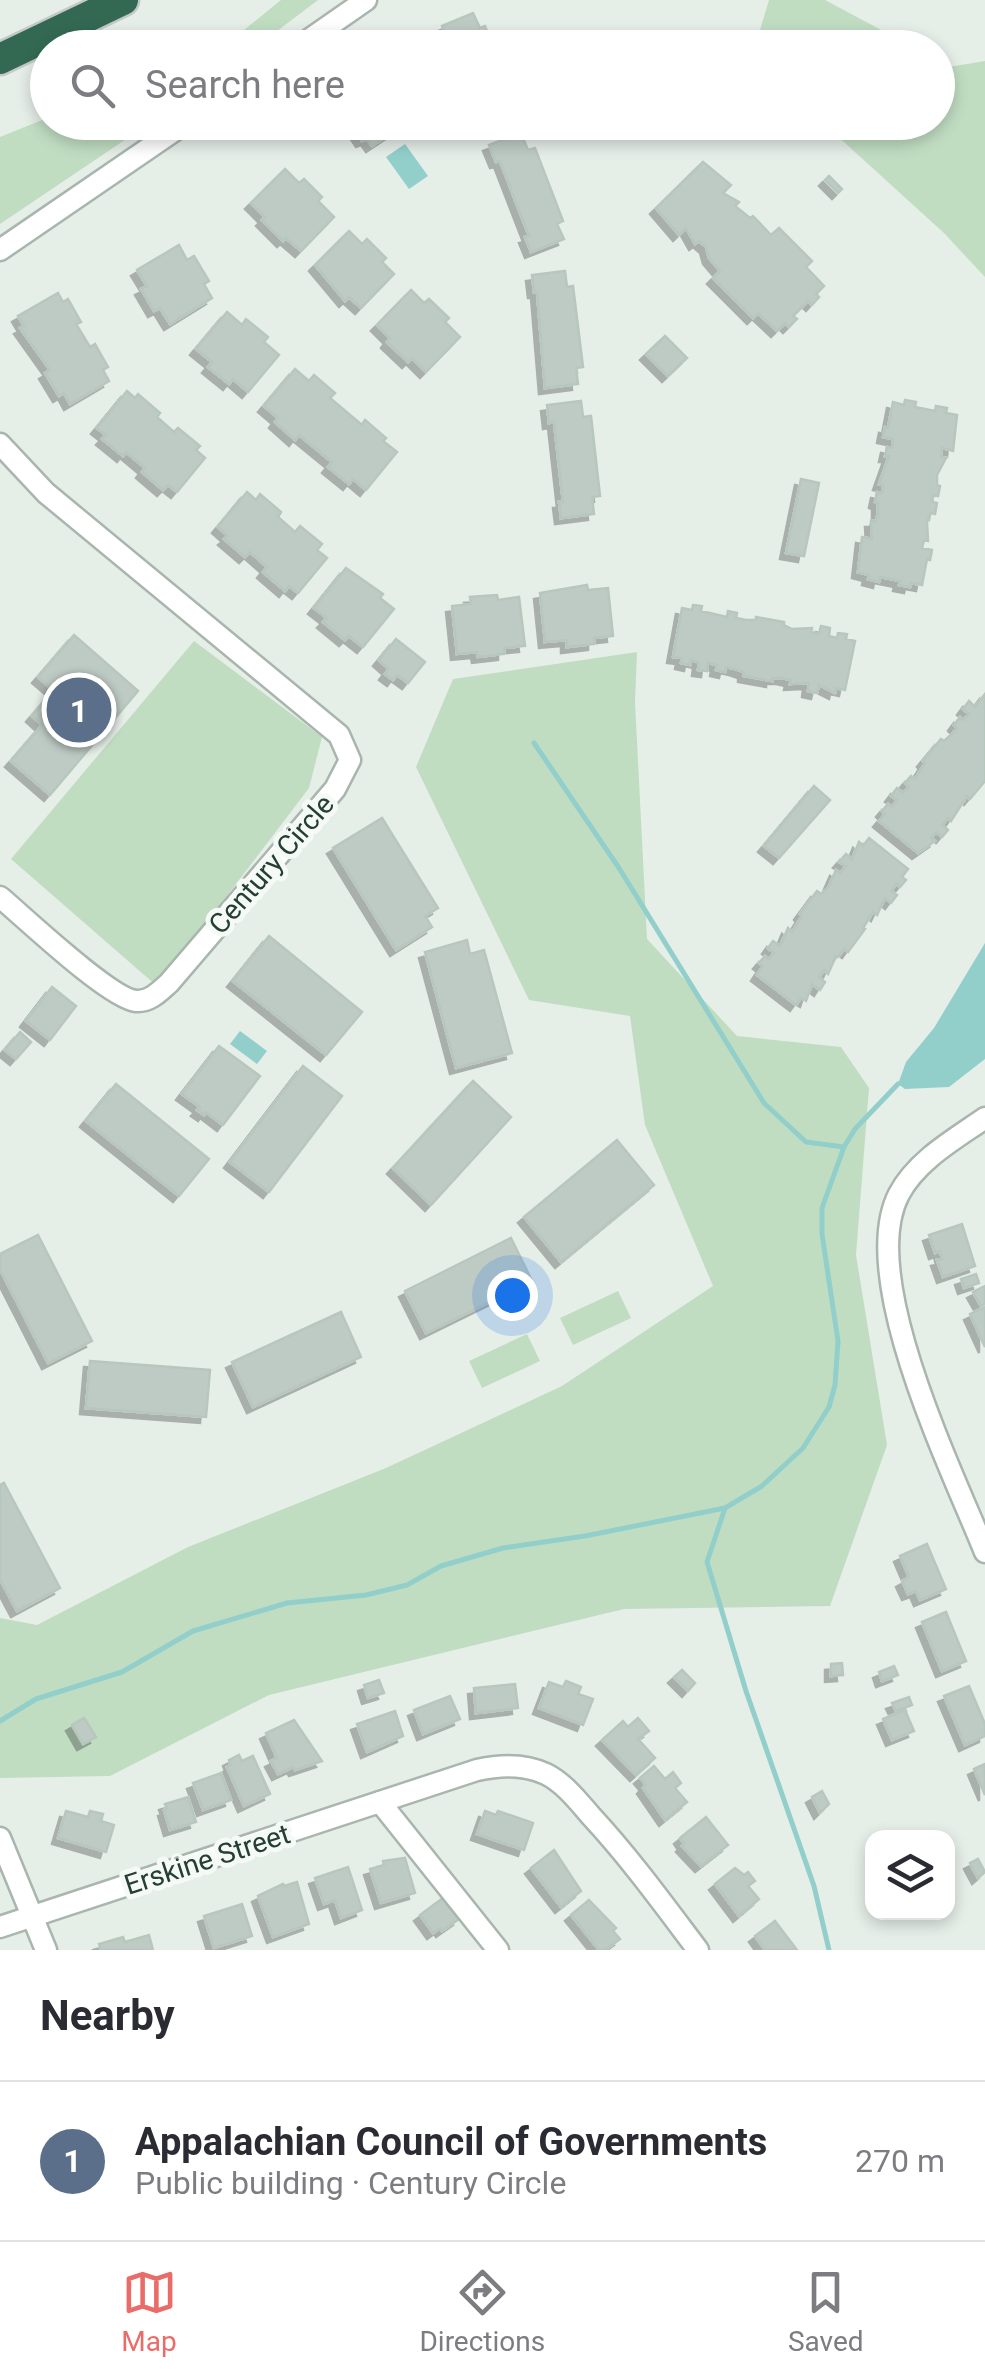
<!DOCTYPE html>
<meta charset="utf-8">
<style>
body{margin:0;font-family:Roboto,sans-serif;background:#f2f2f3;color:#2b2b33}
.controls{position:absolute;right:30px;bottom:30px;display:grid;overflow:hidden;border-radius:20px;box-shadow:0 5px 15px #0003}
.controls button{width:90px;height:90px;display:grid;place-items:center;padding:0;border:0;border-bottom:2px solid #e1e1e2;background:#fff;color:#2b2b33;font:50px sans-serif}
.you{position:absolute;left:512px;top:1295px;width:35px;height:35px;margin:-25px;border:8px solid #fff;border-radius:50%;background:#1a73e8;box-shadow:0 0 0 15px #1a73e833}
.badge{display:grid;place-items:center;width:65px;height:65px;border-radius:50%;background:#e96c68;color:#fff;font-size:32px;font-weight:700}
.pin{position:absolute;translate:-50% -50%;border:5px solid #fff;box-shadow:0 2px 10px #0006}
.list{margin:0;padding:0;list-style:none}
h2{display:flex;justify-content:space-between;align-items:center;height:130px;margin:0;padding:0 40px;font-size:42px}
h2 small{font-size:32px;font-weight:400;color:#7c7c81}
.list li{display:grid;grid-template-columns:65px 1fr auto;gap:30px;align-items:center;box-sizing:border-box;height:160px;padding:0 40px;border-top:2px solid #e1e1e2}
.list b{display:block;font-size:38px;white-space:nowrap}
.list p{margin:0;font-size:32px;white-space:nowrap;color:#7c7c81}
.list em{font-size:32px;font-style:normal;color:#7c7c81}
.icon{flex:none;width:55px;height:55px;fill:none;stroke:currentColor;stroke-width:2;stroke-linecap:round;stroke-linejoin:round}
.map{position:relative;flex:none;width:985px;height:1950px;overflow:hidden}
.search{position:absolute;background:#fff;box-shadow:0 5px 15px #0003;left:30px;right:30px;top:30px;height:110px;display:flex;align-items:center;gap:25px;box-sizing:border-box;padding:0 35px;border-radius:55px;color:#7c7c81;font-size:38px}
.sheet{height:290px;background:#fff}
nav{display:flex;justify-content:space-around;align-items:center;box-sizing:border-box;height:140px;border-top:2px solid #e1e1e2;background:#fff;font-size:28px;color:#7c7c81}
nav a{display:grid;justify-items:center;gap:5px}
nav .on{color:#e96c68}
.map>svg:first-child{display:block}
</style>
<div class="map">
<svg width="985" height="1950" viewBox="0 0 985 1950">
<defs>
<filter id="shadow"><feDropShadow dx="-6" dy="6" stdDeviation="0" flood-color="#0004"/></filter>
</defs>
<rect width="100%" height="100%" fill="#e6eee8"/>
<g fill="#c0ddc2">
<path d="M281,0H318L256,47H223Z"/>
<path d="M769,0H825L913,47H763L757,40Z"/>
<path d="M938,61L949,67L985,61V277L944,233L823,123L938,122Z"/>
<path d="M47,118L48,122L150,123L0,224V137Z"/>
<path d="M194,641L322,737L309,788L158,987L11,859Z"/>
<path d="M637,652L635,702L647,939L737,1036L841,1047L869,1088L856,1255L887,1445L830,1606L624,1609L269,1695L110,1776L0,1778V1618L37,1625L188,1547L386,1468L562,1386L713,1286L645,1125L630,1016L529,1000L416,767L453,679Z"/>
<path d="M618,1291L631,1318L573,1345L560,1318Z"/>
<path d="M527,1334L540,1361L482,1388L469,1361Z"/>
</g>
<g fill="#92cfcb">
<path d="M405,144L428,176L409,189L386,157Z"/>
<path d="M985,943V1059L949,1087L905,1089L898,1084L906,1062L934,1028Z"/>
<path d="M240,1031L267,1051L257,1064L230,1044Z"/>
</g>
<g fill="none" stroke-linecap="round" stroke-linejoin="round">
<g stroke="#92cfcb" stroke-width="5">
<path d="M534,743L619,868L764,1103L806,1142L844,1147"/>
<path d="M725,1508L707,1562L746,1691L814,1886L829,1950"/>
<path d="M0,1721L36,1699L122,1672L193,1631L287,1603L366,1595L407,1585L441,1566L503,1548L585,1536L725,1508L762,1486L803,1448L829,1407L835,1385L838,1341L822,1234V1208L844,1147L855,1129L898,1084"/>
</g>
</g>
<g fill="#becbc4" stroke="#b8c7be" stroke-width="2.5" filter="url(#shadow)">
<path d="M473,13L480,28L485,26L494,48H454L451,40L448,41L442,26Z"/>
<path d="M349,122H400L402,126L372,146L367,139L362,141Z"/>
<path d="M479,122H507L483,132Z"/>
<path d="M521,133L528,150L535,148L563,221L557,224L564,239L531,252L525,237L529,236L500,161L496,162L489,145Z"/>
<path d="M703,162L731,185L723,193L739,202L735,206L750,218L753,216L771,235L779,228L812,261L806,267L824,286L816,294L819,297L812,305L808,301L793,316L797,319L789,327L785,323L777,331L758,313L753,318L713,278L720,271L709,258L706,247L699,241L695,244L686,228L679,235L656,208Z"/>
<path d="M285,169L299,183L304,179L322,197L318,201L334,217L301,251L286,238L283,241L262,220L265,217L251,203Z"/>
<path d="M829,176L842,189L838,193L825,180Z"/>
<path d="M349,231L362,244L367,239L386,258L382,262L394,274L361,308L349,297L345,301L315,265Z"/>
<path d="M179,245L187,260L194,256L209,281L204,284L212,298L170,324L160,308L154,311L141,289L147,286L137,270Z"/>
<path d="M565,271L567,287L573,286L583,367L576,368L578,384L545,388L537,292H534L532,275Z"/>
<path d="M411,290L424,303L429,299L449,318L445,322L460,337L426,372L412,358L408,362L387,342L390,338L377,325Z"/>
<path d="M58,293L63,302L68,299L81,322L76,324L90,347L95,344L108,367L103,370L109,381L70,404L64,393L59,396L45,373L50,370L20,328L24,326L18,316Z"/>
<path d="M227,312L242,325L246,319L268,337L264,342L279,355L248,392L233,379L229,384L208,367L212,362L196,349Z"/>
<path d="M665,336L687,358L668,376L646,354Z"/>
<path d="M295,369L309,381L314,375L335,393L330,398L362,425L365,420L386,438L383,441L397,452L366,490L353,479L349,484L328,467L332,462L299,435L295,440L275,422L278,418L264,406Z"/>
<path d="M127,391L135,398L138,394L160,413L157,417L174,432L178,428L200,446L196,450L205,458L177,492L168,485L163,490L142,472L145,468L126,452L123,456L102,439L106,435L97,428Z"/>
<path d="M905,400L916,402L915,407L935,411L936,406L947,408L946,413L957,415L953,451L942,448L941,457L946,458L937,475V485L940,486L938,496L933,495L932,502L937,503L935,514L931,513L927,522L928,541L924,540L922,548L932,550L930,560L927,559L922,585L911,583L910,587L899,585L900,581L880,577L879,582L868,579L869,575L858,572L862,537L872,539L871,521H876L878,512V503L875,502L877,492L882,493L883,485L879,484L889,456H885L887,447L892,448L893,439L883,437L885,427L888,428L893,402L904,405Z"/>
<path d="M581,401L583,417L591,416L600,496L592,497L594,514L561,518L559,502H563L554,422L549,423L547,405Z"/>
<path d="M801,479L819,483L804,556L786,553Z"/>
<path d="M247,492L256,500L260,494L281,512L278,517L295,532L300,526L322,544L317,550L327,558L298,593L289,586L285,591L263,572L267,567L250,552L245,557L224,539L228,536L218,527Z"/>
<path d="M346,568L383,594L380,598L394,609L363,647L349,636L345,640L323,622L327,618L314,608Z"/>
<path d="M587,585L588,590L608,588L613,636L594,638V644L567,647V640L545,642L540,593Z"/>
<path d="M497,595L498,600L519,597L525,646L504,648V654L478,657L477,652L457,654L452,606L471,604L470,597Z"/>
<path d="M693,605L702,606L701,611L727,617L728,611L737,613L736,618L746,620H756V617L784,622V625L792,629L812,628L811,632L819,634L821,626L830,628L829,636L837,638L838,633L847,634L846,639L855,641L845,690L836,688L835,693L819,685L817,693L808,691L809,683L790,684L791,680L782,678H772V681L744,676V672L735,669L726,667L725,672L716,670L717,665L708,663L707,671L698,670L699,662L691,660L690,665L681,663L682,658L673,657L682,608L692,610Z"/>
<path d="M74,635L138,691L50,795L11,761L42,725L32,716L49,696L60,705L65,700L38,677Z"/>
<path d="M396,639L425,662L408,683L397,675L393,680L385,674L389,669L379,660Z"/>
<path d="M985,694V781L970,799L967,796L951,821L948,818L942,825L948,830L942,837L936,832L931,838L935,841L918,853L879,821L885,814L882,811L888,804L892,807L897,800L891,796L897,788L903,793L909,787L905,783L911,776L915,779L925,763L923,761L941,739L944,741L951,735L957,728L954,725L960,717L963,720L969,714L963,709L969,701L975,707Z"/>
<path d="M814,786L830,800L779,858L764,846Z"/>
<path d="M382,818L438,908L425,916L432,927L396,950L333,848Z"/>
<path d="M869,838L908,869L902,877L906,880L900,887L896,884L891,891L897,895L891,903L885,898L877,915L873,912L863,928L865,929L848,952L844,949L838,957L836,956L828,974L824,970L819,977L825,982L820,990L812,984L806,1001L801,998L796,1005L757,975L763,966L759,963L765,956L769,959L774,953L768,948L773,941L780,946L788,928L792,932L802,916L800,914L817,891L821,894L828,888L836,870L840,873L846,866L839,862L846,854L852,859L859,842L863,846Z"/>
<path d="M269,936L362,1012L326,1055L233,981Z"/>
<path d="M467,940L470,954L484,950L512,1053L456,1068L425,952Z"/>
<path d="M52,987L76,1006L50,1040L26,1021Z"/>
<path d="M20,1032L31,1042L16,1059L5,1050Z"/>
<path d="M219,1046L260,1076L223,1125L206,1112L204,1115L197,1110L200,1107L182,1094Z"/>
<path d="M303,1066L342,1096L269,1192L230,1162Z"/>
<path d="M473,1081L511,1117L431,1205L393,1168Z"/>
<path d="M116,1084L209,1159L179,1196L86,1121Z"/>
<path d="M617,1140L654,1185L561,1262L524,1217Z"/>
<path d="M962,1224L975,1266L943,1277L937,1260L942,1259L940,1251L935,1253L929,1235Z"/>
<path d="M38,1235L92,1341L48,1363L0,1269V1254Z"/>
<path d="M511,1238L532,1281L426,1333L405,1291Z"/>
<path d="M976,1274L979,1283L964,1288L961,1279Z"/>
<path d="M985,1286V1304L981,1306L973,1292Z"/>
<path d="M985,1307V1347L970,1314Z"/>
<path d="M341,1312L361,1357L253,1407L232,1362Z"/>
<path d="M90,1361L210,1370L206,1417L86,1408Z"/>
<path d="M4,1483L60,1588L17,1611L0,1579V1485Z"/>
<path d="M927,1544L946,1589L920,1600L916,1591L908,1594L902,1581L909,1577L900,1556Z"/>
<path d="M946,1612L966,1661L942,1671L922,1622Z"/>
<path d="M842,1663L843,1675L831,1676V1664Z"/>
<path d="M894,1666L898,1675L882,1681L879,1672Z"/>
<path d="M682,1670L695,1683L688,1691L674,1677Z"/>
<path d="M379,1680L384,1693L368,1698L364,1685Z"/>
<path d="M566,1681L581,1687L578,1694L593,1699L583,1725L539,1708L549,1682L563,1687Z"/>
<path d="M515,1684L518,1708L476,1713L474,1688Z"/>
<path d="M969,1686L985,1724V1736L965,1745L944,1696Z"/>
<path d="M450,1696L460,1719L423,1734L414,1710Z"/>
<path d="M909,1697L912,1705L896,1711L892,1703Z"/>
<path d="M905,1710L914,1731L892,1740L883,1719Z"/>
<path d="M395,1711L403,1736L367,1752L357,1724Z"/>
<path d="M84,1718L96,1737L83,1744L72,1725Z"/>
<path d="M638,1718L649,1731L638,1739L655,1758L636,1775L602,1740L623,1721L628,1727Z"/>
<path d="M294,1720L322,1761L295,1770L293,1767L278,1774L271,1761L277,1758L266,1733Z"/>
<path d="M239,1755L242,1761L253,1756L270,1794L244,1806L227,1767L231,1765L229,1760Z"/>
<path d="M985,1764V1795L974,1769Z"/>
<path d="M654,1766L665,1779L673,1772L681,1783L675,1788L687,1802L665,1820L643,1788L646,1785L640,1778Z"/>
<path d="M221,1773L231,1800L203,1810L193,1783Z"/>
<path d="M822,1791L829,1804L820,1813L812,1797Z"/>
<path d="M188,1797L196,1822L170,1830L164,1810L167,1809L165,1804Z"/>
<path d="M66,1811L88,1817L90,1811L103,1814L101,1821L114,1825L106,1852L58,1838Z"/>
<path d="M485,1811L496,1815L498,1811L533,1823L524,1850L477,1834Z"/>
<path d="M706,1817L728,1845L701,1866L682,1846L684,1844L680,1838Z"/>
<path d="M554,1850L581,1891L561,1907L531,1868Z"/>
<path d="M405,1858L415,1893L381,1903L370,1869L384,1865L383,1861Z"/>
<path d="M978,1859L985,1872L978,1878L970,1863Z"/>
<path d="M348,1867L362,1910L341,1918L335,1900L324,1904L315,1878Z"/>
<path d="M735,1868L744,1875L748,1872L755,1881L748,1886L759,1899L739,1916L715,1884Z"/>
<path d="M297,1882L309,1924L273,1937L258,1896L283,1884L284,1886Z"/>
<path d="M443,1898L459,1919L442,1931L440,1928L433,1933L420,1915Z"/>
<path d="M589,1900L616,1928L613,1931L620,1939L605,1950H599L571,1915Z"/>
<path d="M242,1904L252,1936L214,1948L204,1916Z"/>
<path d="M775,1921L797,1950H765L755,1936Z"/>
<path d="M149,1935L153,1950H101L99,1944L123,1937L125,1942Z"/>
</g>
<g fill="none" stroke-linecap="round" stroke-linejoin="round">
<defs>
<g id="minor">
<path d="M297,48L366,0"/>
<path d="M0,250L187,122"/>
<path d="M0,444L46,493L339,735L350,760L335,789L169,983C160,991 150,1002 136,1001C109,998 25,918 0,897"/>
<path d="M985,1118C955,1139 917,1160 899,1194C856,1276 952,1470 985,1552"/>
<path d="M380,1802L498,1950"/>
<path d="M0,1838L46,1950"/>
<path d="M0,1927L477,1770C499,1765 525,1764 546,1774C564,1783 578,1801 591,1816C630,1858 664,1905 698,1950"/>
</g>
<path id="highway" d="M0,59L123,0"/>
</defs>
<use href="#minor" stroke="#a9b6ae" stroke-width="25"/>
<use href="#highway" stroke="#c2c9c6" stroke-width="35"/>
<use href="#minor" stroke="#fff" stroke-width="20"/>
<use href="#highway" stroke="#336953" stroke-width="30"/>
</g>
<g text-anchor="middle" stroke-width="10" stroke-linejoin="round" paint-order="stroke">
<g font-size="28" fill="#263f33" stroke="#f6faf7">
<text transform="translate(271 864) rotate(-49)" y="10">Century Circle</text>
<text transform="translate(207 1859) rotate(-18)" y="10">Erskine Street</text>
</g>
</g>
</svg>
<div class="controls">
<button><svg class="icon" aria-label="layers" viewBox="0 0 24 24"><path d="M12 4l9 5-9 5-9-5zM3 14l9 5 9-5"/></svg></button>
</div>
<div class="you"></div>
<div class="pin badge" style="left:79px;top:710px;background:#5c6f8a">1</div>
<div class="search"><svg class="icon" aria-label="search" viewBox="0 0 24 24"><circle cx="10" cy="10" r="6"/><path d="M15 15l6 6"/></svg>Search here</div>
</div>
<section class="sheet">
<h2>Nearby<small></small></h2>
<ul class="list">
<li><span class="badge" style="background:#5c6f8a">1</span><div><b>Appalachian Council of Governments</b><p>Public building · Century Circle</p></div><em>270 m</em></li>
</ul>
</section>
<nav>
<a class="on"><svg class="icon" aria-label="map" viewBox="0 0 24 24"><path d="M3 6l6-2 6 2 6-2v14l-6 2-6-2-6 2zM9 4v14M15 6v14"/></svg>Map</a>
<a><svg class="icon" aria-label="directions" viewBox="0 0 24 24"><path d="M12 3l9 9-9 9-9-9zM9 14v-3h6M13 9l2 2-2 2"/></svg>Directions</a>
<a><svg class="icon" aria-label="saved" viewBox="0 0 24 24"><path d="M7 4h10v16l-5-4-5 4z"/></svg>Saved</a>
</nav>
